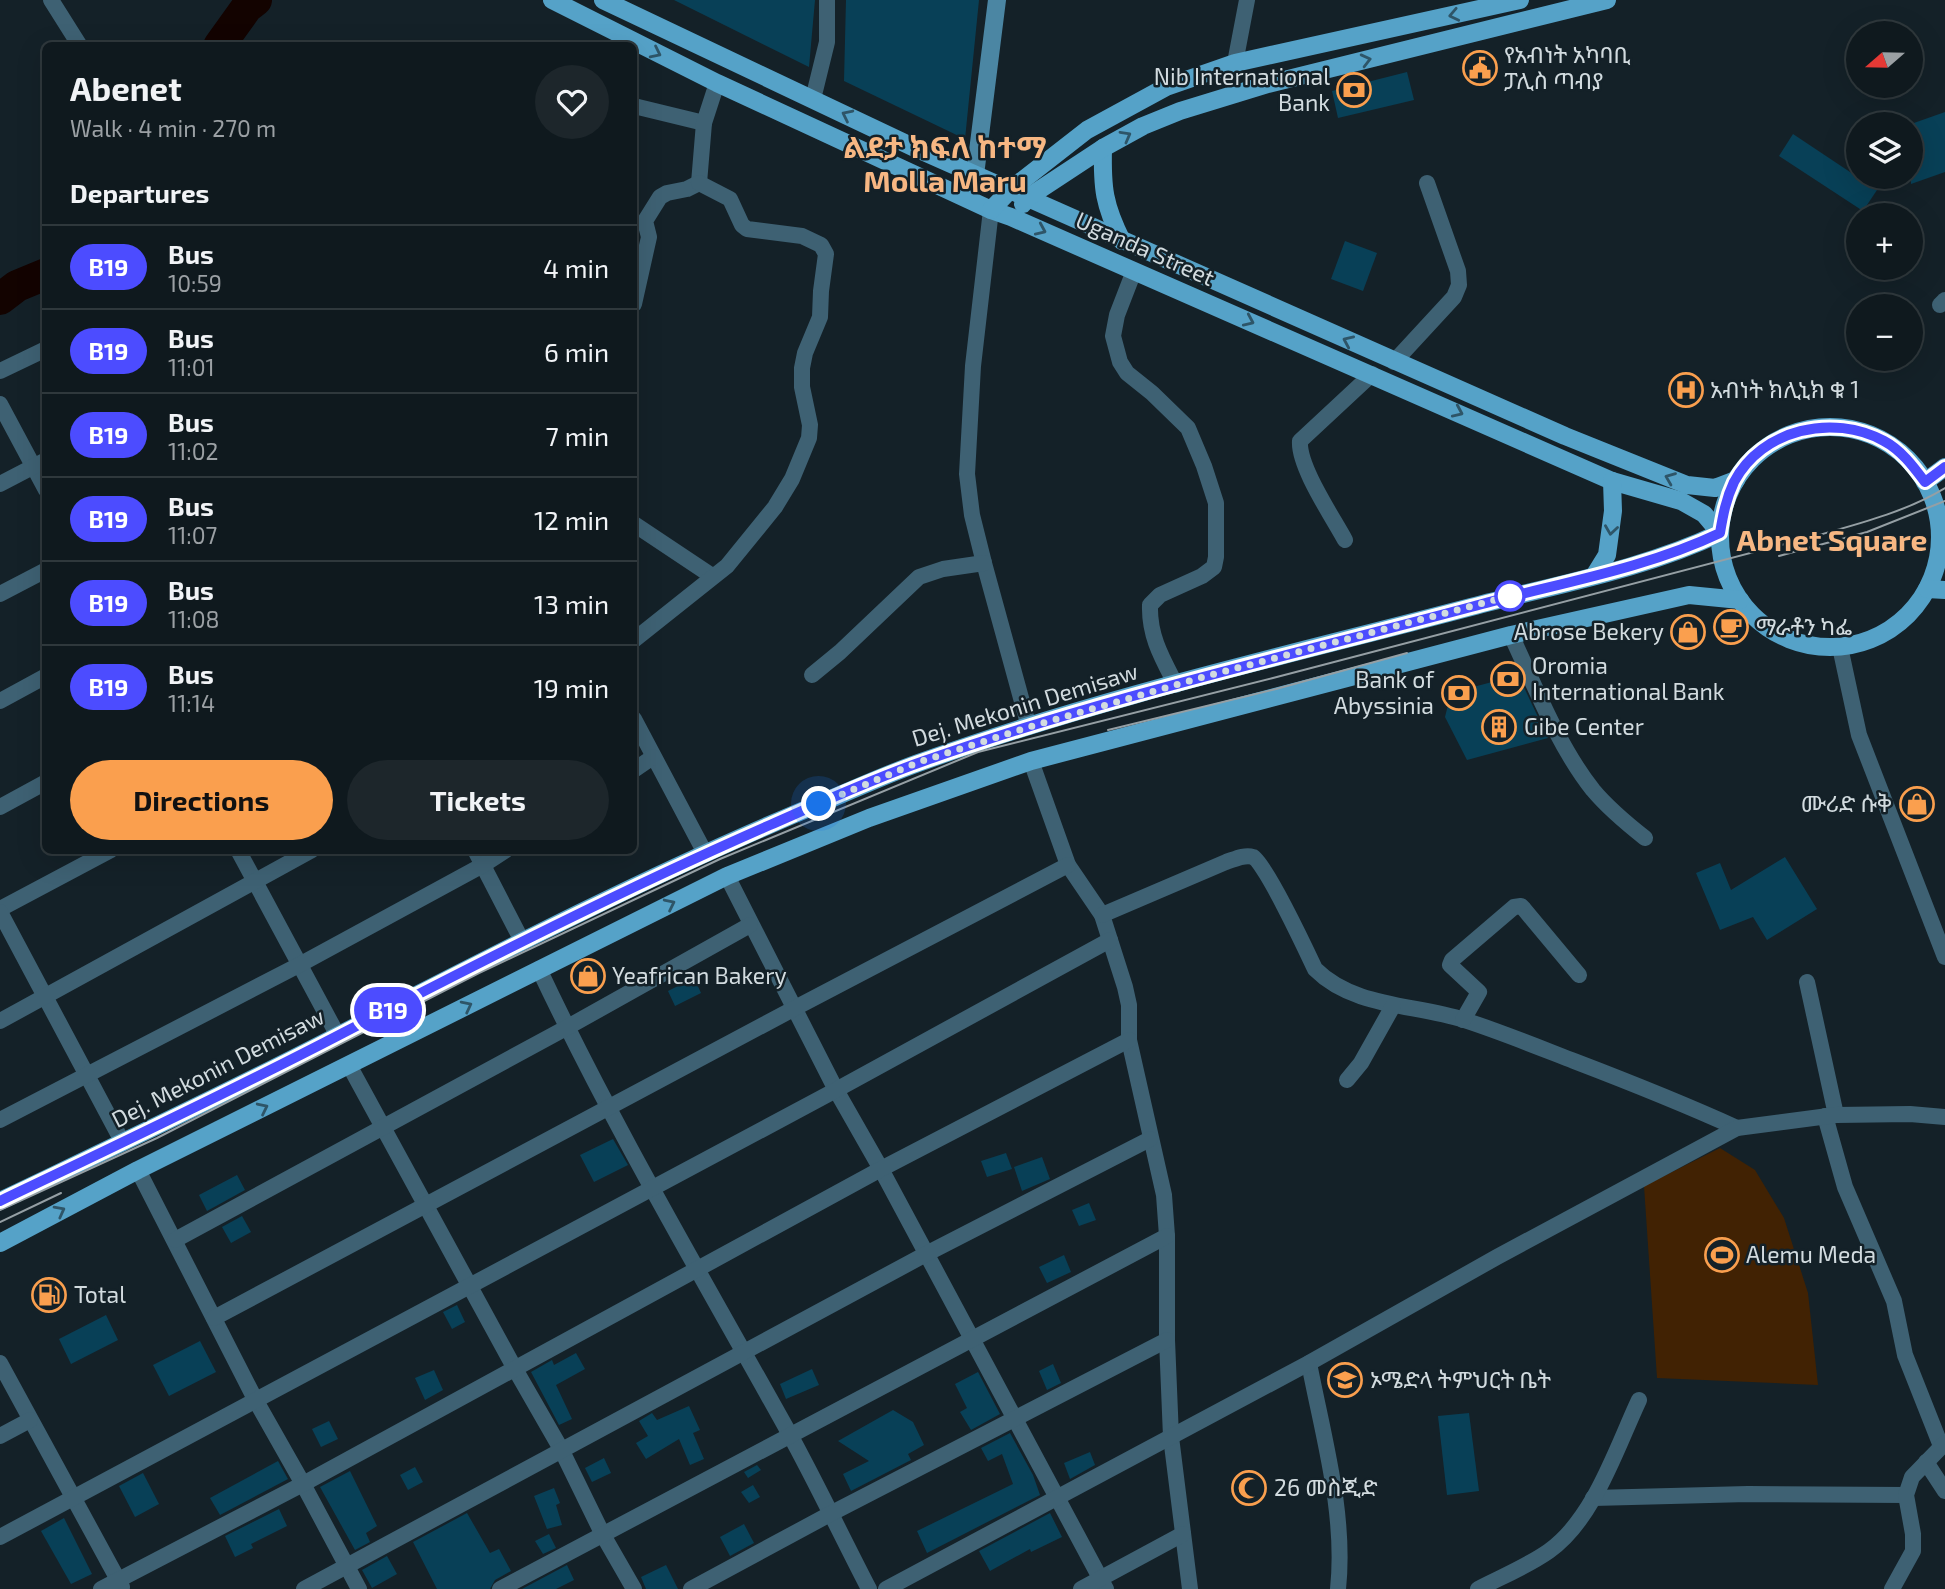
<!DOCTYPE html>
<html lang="en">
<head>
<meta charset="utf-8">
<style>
  body { margin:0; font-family:"Exo 2","Noto Sans Ethiopic",sans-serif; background:#1d262b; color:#f1f3f6; height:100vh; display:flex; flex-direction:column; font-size:26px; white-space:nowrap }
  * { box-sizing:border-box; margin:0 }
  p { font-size:23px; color:#9ba0a4 }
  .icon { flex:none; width:38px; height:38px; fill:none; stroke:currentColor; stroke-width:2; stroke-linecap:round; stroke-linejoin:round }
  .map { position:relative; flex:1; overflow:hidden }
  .panel { position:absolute; left:42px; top:42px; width:595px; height:812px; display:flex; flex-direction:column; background:#0f191e; border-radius:10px; box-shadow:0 7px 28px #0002,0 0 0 2px #2f383c }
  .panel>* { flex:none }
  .badge { padding:0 14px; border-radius:23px; font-size:24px; line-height:46px }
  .needle { width:46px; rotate:250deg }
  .tools { position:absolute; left:1846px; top:21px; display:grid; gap:14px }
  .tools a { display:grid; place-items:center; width:77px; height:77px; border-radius:50%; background:#0f191e; box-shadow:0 7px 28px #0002,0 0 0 2px #2f383c; font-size:35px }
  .you { position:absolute; width:35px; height:35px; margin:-18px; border:5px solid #fff; border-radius:50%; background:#1a73e8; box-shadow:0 0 0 10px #1a73e833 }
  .map>.badge { position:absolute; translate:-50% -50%; box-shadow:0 0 0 4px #fff }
  h2 { padding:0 28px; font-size:26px; line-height:63px }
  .round { display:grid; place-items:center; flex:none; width:74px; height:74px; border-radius:37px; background:#1d262b }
  .headline { display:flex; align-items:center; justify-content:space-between; height:119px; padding:0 28px }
  h1 { font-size:33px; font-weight:700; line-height:52px }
  .action { display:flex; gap:14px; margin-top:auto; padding:14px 28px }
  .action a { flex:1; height:80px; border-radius:42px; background:#fa9f4e; color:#111; font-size:28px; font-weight:700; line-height:80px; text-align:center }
  .action a+a { background:#1d262b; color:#f1f3f6 }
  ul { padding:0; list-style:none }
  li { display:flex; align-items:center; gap:21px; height:84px; padding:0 28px; border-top:2px solid #2f383c }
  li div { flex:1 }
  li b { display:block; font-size:26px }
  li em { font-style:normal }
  li .badge { min-width:77px; font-weight:700; text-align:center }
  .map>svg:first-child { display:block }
</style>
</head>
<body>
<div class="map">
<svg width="1945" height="1589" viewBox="0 0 1945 1589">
  <rect width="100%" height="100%" fill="#142128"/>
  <!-- green -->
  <path fill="#412203" d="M1720,1148L1755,1170L1784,1218L1808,1293L1818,1385L1657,1378L1644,1186Z"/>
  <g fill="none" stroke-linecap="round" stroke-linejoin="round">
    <!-- river -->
    <g stroke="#130300" stroke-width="32">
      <path d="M219,46L247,7L256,0"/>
      <path d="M0,299L17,286L46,274"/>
    </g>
  </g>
  <!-- building -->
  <g fill="#084057">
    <path d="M674,0H815L809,67Z"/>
    <path d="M846,0H979L965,139L844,81Z"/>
    <path d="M1407,72L1414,100L1338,118L1332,91Z"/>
    <path d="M1945,112V172L1911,184V124Z"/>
    <path d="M1793,134L1877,190L1863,211L1779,156Z"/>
    <path d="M1345,241L1377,253L1363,291L1331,279Z"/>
    <path d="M1518,675L1548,738L1467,760L1445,717L1451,693Z"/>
    <path d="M1785,857L1817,909L1767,940L1753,917L1720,930L1696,873L1720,863L1731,890Z"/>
    <path d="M694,978L701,993L675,1006L668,991Z"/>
    <path d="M613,1139L628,1165L594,1182L580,1155Z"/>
    <path d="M1006,1153L1012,1169L987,1177L981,1161Z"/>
    <path d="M1042,1157L1050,1179L1022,1191L1014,1167Z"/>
    <path d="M237,1175L245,1190L207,1211L199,1195Z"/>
    <path d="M1089,1203L1096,1220L1079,1226L1072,1210Z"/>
    <path d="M242,1216L251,1232L231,1243L222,1227Z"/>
    <path d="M1064,1255L1071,1272L1047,1283L1039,1267Z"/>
    <path d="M457,1305L465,1322L452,1329L443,1312Z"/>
    <path d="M106,1315L118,1340L71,1364L59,1339Z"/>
    <path d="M200,1341L216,1372L169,1396L153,1365Z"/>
    <path d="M576,1353L585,1369L556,1385L572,1419L559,1425L531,1372L552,1360L554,1365Z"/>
    <path d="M1053,1364L1061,1383L1047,1390L1039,1371Z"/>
    <path d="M812,1369L819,1385L786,1399L780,1384Z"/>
    <path d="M434,1370L443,1390L425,1400L415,1378Z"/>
    <path d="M978,1372L1000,1414L971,1430L960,1412L967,1408L955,1384Z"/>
    <path d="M689,1406L700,1430L693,1433L704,1459L690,1465L679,1439L646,1459L636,1443L648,1436L639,1421L652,1413L657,1420Z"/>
    <path d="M893,1410L913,1422L924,1445L908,1454L911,1460L851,1491L843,1474L869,1461L838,1441Z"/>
    <path d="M1469,1413L1479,1491L1447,1495L1438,1416Z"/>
    <path d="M329,1421L338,1439L321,1447L312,1429Z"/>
    <path d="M1010,1433L1033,1475L1040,1495L927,1553L917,1531L1013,1484L1002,1454L988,1461L981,1448Z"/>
    <path d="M1090,1452L1095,1465L1070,1479L1064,1463Z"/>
    <path d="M604,1458L611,1473L592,1482L585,1468Z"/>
    <path d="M278,1461L288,1479L220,1515L210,1498Z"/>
    <path d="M757,1465L761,1470L748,1478L744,1472Z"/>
    <path d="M415,1467L423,1482L408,1490L400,1475Z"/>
    <path d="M350,1471L377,1526L366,1533L370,1542L355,1550L320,1487Z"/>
    <path d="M143,1473L159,1504L135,1517L119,1486Z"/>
    <path d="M753,1485L760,1497L749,1503L741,1492Z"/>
    <path d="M554,1488L560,1503L556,1505L562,1525L547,1529L534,1496Z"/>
    <path d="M279,1509L287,1526L251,1544L253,1548L235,1557L225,1536Z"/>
    <path d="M467,1513L490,1553L499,1549L511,1571L495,1580L490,1589H437L413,1542Z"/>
    <path d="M1050,1513L1062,1537L1031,1552L1030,1549L990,1571L979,1551Z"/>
    <path d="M64,1518L92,1574L71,1584L41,1531Z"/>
    <path d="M744,1524L754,1543L730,1556L720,1537Z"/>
    <path d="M549,1534L556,1548L543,1554L535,1541Z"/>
    <path d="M387,1556L397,1574L372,1588L362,1570Z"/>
    <path d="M567,1565L574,1580L556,1589H522Z"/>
    <path d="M666,1565L678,1589H646L641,1577Z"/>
  </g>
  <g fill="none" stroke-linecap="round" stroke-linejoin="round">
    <!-- street -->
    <g stroke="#3e6173" stroke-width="16">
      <path d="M51,0L80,46"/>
      <path d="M1235,63L1247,0"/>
      <path d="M813,99L827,42V0"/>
      <path d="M634,106L704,123"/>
      <path d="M699,183L704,123L717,83"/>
      <path d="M991,210L973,366L967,474L972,515L984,563L1029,727"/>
      <path d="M1134,271L1117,315L1113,336L1120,362L1127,373L1152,393L1188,428L1204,466L1216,503V557L1214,567L1202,576L1160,595L1150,605C1149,636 1162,658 1176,685"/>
      <path d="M634,304L649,237L645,221L660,197L667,193L687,189L699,183"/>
      <path d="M1940,305L1945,300"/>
      <path d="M1394,362L1454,297L1459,285L1458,271L1427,183"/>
      <path d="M0,371L46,349"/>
      <path d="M0,404L46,490"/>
      <path d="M0,484L46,460"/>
      <path d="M634,524L712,576"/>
      <path d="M1345,540C1332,516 1298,466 1300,441L1372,374"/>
      <path d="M0,594L46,570"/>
      <path d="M1511,635C1535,686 1558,746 1593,790C1608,808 1626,823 1645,838"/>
      <path d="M634,640L727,566L775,507L792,479L809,438L810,425L802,387V368L805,353L820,317L821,291L826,254L821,245L802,236L747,229L742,225L730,199L699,183"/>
      <path d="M1840,647L1859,735L1945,957"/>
      <path d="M812,675L840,652L919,577L943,569L984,563"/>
      <path d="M0,701L46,676"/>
      <path d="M634,719L705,853"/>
      <path d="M1031,761L1068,865L1102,915L1125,987L1129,1005V1040L1164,1195L1167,1236V1340L1171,1437L1190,1589"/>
      <path d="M634,770L653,757"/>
      <path d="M0,807L46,782"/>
      <path d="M238,850L338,1036"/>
      <path d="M475,850L522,941"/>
      <path d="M727,876L836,1090L881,1169L1106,1589"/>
      <path d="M0,909L111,850"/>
      <path d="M0,912L123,1143"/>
      <path d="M1102,915L1226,862C1233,860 1244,854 1253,857C1265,862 1307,952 1315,969C1354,1008 1415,1004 1464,1020C1501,1032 1538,1047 1574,1061C1629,1082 1684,1104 1737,1128"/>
      <path d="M539,969C614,1128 704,1280 789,1433C817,1484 842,1537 869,1589"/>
      <path d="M1807,982L1836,1115"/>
      <path d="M1463,1020L1479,992L1450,965L1452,960L1514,907L1521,906L1524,909L1579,975"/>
      <path d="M0,1021L312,850"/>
      <path d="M349,1065L515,1369L561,1449L603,1535L634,1589"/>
      <path d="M1347,1080L1361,1063L1393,1006"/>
      <path d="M1825,1116L1845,1187L1894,1301L1905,1355L1941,1446"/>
      <path d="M0,1120L299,965L483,865L506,850"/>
      <path d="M138,1170L256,1401L303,1484L359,1589"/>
      <path d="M175,1240L566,1028L750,925"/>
      <path d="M214,1318L795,1008L1068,865"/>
      <path d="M0,1363L122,1587"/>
      <path d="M1309,1363C1323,1436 1346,1514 1338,1589"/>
      <path d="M0,1436L30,1420"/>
      <path d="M1926,1462L1945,1491"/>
      <path d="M1593,1498L1748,1494L1906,1495"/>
      <path d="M0,1537L836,1090L1110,940"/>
      <path d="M101,1589L303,1484L881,1169L1129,1040"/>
      <path d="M304,1589L926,1254L1150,1139"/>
      <path d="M500,1589L1167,1236"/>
      <path d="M691,1589L830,1514L1167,1340"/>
      <path d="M886,1589L1309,1363L1497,1257L1737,1128L1836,1115L1910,1114L1945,1117"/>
      <path d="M1081,1589L1183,1534"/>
      <path d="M1478,1589C1501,1577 1528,1566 1549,1551C1594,1519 1616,1449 1639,1400"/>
      <path d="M1892,1589L1913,1551V1534L1906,1495L1912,1477L1945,1443"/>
    </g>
    <!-- secondary -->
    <path stroke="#4b86a3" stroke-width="18" d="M975,175L997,0"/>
    <!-- primary -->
    <g stroke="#55a2c8" stroke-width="18">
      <path d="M552,0L717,83L991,210L1011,217L1612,481L1681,501L1704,514L1720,533"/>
      <path d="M603,0L915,148L1565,436L1687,485L1715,488L1736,480"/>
      <path d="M1103,148C1102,188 1104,205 1122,241"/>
      <path d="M1023,204L1027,198L1103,148L1143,126L1180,111L1268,84L1607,0"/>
      <path d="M991,210L1010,190L1087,130L1166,87L1235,63L1520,0"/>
      <circle cx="1830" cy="537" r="110"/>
      <path d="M1925,482L1945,467"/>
      <path d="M1594,576L1607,555L1613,511L1612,481"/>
      <path d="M1927,589L1945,590"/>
      <path d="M0,1201C115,1146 230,1092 343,1033C500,952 657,871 821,803C855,789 889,773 924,761C1102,697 1288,655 1471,607C1554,585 1642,570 1720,533"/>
      <path d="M0,1243L138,1170L727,876L869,818L1031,761L1511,635L1689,595L1740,600"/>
    </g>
    <!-- tram -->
    <g stroke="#959fa4" stroke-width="2">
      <path d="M1779,556L1867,532L1945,501"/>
      <path d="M1108,730L1276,689L1407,653"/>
      <path d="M0,1210L157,1138L479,973L720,859L978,752L1273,678L1808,538C1854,525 1904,513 1945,488"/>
      <path d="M0,1222L61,1193"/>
    </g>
  </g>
  <!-- one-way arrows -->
  <defs><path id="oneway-chevron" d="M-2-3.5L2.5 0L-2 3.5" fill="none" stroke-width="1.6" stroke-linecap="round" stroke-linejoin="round" transform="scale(1.75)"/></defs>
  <g stroke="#2e5568">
    <use href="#oneway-chevron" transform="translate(1454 15) rotate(168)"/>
    <use href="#oneway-chevron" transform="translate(656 53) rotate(26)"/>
    <use href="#oneway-chevron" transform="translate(1366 60) rotate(-14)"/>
    <use href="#oneway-chevron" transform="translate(847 115) rotate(-154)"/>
    <use href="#oneway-chevron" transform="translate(1126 136) rotate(-29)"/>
    <use href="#oneway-chevron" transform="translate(1041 230) rotate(24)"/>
    <use href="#oneway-chevron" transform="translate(1249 321) rotate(24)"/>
    <use href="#oneway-chevron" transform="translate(1348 341) rotate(-156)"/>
    <use href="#oneway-chevron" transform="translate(1458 412) rotate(24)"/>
    <use href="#oneway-chevron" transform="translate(1670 478) rotate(-158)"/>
    <use href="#oneway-chevron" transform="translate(1611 530) rotate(98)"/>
    <use href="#oneway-chevron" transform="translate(670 904) rotate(-26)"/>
    <use href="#oneway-chevron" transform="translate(467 1006) rotate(-27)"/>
    <use href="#oneway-chevron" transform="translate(263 1108) rotate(-26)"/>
    <use href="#oneway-chevron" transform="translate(60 1211) rotate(-28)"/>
  </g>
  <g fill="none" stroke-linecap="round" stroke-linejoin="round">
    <!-- line casing -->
    <g stroke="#fff" stroke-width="16">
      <path id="line" d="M0,1201C115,1146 230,1092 343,1033C484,960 624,889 770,825C820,803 872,779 924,761C1103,698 1288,656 1471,607C1554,584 1642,570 1720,533C1723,515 1726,499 1734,482C1762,429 1833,413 1884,441C1901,450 1913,466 1925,482L1945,467"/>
    </g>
    <!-- line -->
    <use href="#line" stroke="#4c4cff" stroke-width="10"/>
    <!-- walk -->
    <path stroke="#d2dbdf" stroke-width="7" stroke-dasharray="0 12.6" d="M819,804L919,762L1029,727L1207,676L1510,596"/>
  </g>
  <!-- icons -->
  <defs>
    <g id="civic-ring" transform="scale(1.75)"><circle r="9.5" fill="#142128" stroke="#fa9f4e" stroke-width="1.5"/><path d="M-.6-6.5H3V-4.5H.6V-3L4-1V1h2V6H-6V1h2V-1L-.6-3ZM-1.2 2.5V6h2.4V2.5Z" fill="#fa9f4e"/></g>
    <g id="bank-ring" transform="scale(1.75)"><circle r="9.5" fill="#142128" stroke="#fa9f4e" stroke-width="1.5"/><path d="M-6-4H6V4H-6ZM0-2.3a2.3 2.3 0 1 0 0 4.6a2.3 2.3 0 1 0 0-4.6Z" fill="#fa9f4e"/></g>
    <g id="hospital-ring" transform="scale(1.75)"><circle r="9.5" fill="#142128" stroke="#fa9f4e" stroke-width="1.5"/><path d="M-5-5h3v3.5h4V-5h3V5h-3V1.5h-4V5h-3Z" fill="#fa9f4e"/></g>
    <g id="cafe-ring" transform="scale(1.75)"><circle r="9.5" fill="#142128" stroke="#fa9f4e" stroke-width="1.5"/><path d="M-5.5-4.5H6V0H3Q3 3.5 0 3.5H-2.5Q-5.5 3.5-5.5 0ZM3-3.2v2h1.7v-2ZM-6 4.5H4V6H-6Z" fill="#fa9f4e"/></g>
    <g id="shop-ring" transform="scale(1.75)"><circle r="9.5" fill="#142128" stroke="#fa9f4e" stroke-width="1.5"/><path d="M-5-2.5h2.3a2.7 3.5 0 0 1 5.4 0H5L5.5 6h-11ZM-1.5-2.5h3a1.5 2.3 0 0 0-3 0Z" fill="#fa9f4e"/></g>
    <g id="building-ring" transform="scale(1.75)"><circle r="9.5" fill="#142128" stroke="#fa9f4e" stroke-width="1.5"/><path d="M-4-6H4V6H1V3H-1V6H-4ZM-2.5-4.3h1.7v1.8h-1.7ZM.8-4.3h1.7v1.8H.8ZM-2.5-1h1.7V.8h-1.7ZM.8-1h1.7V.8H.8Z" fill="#fa9f4e"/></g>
    <g id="stadium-ring" transform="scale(1.75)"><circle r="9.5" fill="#142128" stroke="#fa9f4e" stroke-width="1.5"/><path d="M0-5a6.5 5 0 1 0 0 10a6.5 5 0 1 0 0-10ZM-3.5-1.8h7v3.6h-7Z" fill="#fa9f4e"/></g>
    <g id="fuel-ring" transform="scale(1.75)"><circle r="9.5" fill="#142128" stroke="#fa9f4e" stroke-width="1.5"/><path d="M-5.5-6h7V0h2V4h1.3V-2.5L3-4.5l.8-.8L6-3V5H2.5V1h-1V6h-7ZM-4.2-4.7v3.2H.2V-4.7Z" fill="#fa9f4e"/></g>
    <g id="school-ring" transform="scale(1.75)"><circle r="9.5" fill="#142128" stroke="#fa9f4e" stroke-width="1.5"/><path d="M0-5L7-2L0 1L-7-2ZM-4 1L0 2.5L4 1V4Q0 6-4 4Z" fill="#fa9f4e"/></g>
    <g id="mosque-ring" transform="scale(1.75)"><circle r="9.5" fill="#142128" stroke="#fa9f4e" stroke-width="1.5"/><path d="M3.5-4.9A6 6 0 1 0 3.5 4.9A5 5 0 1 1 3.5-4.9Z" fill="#fa9f4e"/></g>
  </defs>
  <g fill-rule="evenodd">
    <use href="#civic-ring" x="1480" y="68"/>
    <use href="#bank-ring" x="1354" y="90"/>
    <use href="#hospital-ring" x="1686" y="390"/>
    <use href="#cafe-ring" x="1731" y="627"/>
    <use href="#shop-ring" x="1688" y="632"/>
    <use href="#bank-ring" x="1508" y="679"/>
    <use href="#bank-ring" x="1459" y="693"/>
    <use href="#building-ring" x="1499" y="727"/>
    <use href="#shop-ring" x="1917" y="804"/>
    <use href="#shop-ring" x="588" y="976"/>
    <use href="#stadium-ring" x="1722" y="1255"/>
    <use href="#fuel-ring" x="49" y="1295"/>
    <use href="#school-ring" x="1345" y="1380"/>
    <use href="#mosque-ring" x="1249" y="1488"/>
  </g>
  <!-- markers -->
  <circle fill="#fff" stroke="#4c4cff" stroke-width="3.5" cx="1510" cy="596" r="14"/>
  <g text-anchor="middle" stroke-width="5" stroke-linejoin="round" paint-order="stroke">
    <!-- poi labels -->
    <g font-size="23" fill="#d2dbdf" stroke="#142128" text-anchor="start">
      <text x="1504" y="63">የአብነት አካባቢ<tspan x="1504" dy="26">ፓሊስ ጣብያ</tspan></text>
      <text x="1330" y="85" text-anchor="end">Nib International<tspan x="1330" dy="26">Bank</tspan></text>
      <text x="1710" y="398">አብነት ክሊኒክ ቁ 1</text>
      <text x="1756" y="635">ማራቶን ካፌ</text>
      <text x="1664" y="640" text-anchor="end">Abrose Bekery</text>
      <text x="1532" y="674">Oromia<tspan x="1532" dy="26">International Bank</tspan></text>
      <text x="1434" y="688" text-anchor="end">Bank of<tspan x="1434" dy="26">Abyssinia</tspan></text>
      <text x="1524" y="735">Gibe Center</text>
      <text x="1892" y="812" text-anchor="end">ሙሪድ ሱቅ</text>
      <text x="612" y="984">Yeafrican Bakery</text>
      <text x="1746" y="1263">Alemu Meda</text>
      <text x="74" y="1303">Total</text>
      <text x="1370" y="1388">ኦሜድላ ትምህርት ቤት</text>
      <text x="1274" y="1496">26 መስጂድ</text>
    </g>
    <!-- street labels -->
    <g font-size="23" fill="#d2dbdf" stroke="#142128">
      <text transform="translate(1145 249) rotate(24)" y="8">Uganda Street</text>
      <text transform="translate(1025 705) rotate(-17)" y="8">Dej. Mekonin Demisaw</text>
      <text transform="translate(218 1068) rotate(-27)" y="8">Dej. Mekonin Demisaw</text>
    </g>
    <!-- district labels -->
    <g font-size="30" font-weight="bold" fill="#f7b783" stroke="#142128">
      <text x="945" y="158">ልደታ ክፍለ ከተማ<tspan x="945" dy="34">Molla Maru</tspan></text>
      <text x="1832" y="551">Abnet Square</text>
    </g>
  </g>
</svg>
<div class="tools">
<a><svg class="needle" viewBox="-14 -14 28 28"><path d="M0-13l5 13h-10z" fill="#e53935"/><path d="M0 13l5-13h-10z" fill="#9ba0a4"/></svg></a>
<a><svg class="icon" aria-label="layers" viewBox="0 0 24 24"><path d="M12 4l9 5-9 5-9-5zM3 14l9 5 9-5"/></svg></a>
<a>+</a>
<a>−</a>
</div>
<div class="you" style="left:819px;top:804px"></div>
<b class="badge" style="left:388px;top:1010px;background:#4c4cff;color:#fff">B19</b>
<section class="panel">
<div class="headline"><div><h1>Abenet</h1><p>Walk · 4 min · 270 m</p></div><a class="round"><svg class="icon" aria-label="heart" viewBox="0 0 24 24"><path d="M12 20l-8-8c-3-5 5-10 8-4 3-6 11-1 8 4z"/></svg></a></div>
<h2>Departures</h2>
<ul>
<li><span class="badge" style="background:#4c4cff;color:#fff">B19</span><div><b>Bus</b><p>10:59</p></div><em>4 min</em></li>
<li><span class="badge" style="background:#4c4cff;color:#fff">B19</span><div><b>Bus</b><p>11:01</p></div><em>6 min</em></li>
<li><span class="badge" style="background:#4c4cff;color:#fff">B19</span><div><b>Bus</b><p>11:02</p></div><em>7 min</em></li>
<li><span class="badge" style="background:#4c4cff;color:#fff">B19</span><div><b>Bus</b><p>11:07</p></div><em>12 min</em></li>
<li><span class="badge" style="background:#4c4cff;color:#fff">B19</span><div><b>Bus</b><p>11:08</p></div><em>13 min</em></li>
<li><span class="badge" style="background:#4c4cff;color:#fff">B19</span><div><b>Bus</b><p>11:14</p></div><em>19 min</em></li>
</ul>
<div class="action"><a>Directions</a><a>Tickets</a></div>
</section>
</div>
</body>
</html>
